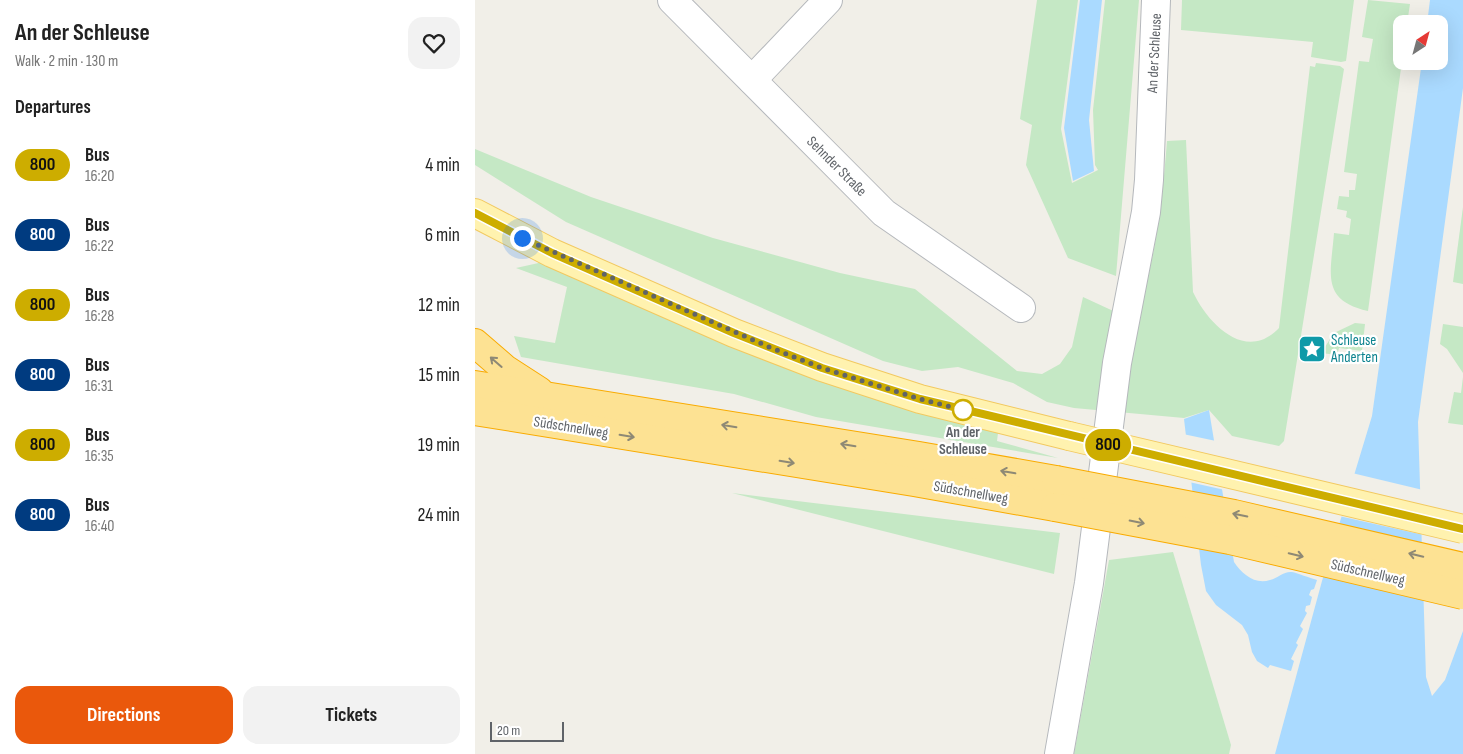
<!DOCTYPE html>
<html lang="en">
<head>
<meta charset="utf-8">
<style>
  body { margin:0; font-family:"Sofia Sans Condensed",sans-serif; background:#f2f2f2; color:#222; height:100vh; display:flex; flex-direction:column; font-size:19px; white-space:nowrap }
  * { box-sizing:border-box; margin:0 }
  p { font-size:16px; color:#767676 }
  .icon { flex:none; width:28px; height:28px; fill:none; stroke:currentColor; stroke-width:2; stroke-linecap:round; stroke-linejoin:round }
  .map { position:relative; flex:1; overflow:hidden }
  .sheet { display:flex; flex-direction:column; background:#fff; width:475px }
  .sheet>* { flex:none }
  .badge { padding:0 10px; border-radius:16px; font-size:18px; line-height:32px }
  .needle { width:32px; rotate:36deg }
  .fabs { position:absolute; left:918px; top:15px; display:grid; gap:10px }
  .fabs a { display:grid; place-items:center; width:55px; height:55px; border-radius:10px; background:#fff; box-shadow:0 5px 20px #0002; font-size:25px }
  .scale { position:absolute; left:15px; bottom:12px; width:74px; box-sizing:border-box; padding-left:5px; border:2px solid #5f6368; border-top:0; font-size:14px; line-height:18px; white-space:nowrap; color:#5f6368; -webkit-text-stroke:4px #fff; paint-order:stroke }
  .you { position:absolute; width:25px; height:25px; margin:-12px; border:4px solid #fff; border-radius:50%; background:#1a73e8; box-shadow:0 0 0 8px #1a73e833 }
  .map>.badge { position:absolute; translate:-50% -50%; box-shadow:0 0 0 2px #fff }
  h2 { padding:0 15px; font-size:19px; line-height:45px }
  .round { display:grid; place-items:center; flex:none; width:52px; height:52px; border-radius:15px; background:#f2f2f2 }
  .overview { display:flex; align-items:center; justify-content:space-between; height:85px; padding:0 15px }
  h1 { font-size:24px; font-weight:700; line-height:38px }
  .action { display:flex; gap:10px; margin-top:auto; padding:10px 15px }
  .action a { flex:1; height:58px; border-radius:15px; background:#ea580c; color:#fff; font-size:20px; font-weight:700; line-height:58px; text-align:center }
  .action a+a { background:#f2f2f2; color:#222 }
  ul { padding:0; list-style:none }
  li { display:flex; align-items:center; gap:15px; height:70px; padding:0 15px }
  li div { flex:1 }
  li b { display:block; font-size:19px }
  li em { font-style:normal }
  li .badge { min-width:55px; font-weight:700; text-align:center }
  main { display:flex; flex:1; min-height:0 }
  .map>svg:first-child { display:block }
</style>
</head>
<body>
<main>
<section class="sheet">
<div class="overview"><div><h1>An der Schleuse</h1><p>Walk · 2 min · 130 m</p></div><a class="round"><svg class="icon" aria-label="heart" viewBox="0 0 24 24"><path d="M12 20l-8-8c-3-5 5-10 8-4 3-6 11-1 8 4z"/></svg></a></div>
<h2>Departures</h2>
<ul>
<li><span class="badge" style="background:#cdad00;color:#111">800</span><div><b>Bus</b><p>16:20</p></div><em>4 min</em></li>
<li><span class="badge" style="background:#003b80;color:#fff">800</span><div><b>Bus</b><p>16:22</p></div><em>6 min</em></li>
<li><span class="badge" style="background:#cdad00;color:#111">800</span><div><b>Bus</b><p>16:28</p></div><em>12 min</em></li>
<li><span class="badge" style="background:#003b80;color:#fff">800</span><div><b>Bus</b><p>16:31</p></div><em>15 min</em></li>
<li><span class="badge" style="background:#cdad00;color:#111">800</span><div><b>Bus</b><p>16:35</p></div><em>19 min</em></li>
<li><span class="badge" style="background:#003b80;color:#fff">800</span><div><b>Bus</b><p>16:40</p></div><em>24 min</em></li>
</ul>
<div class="action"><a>Directions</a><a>Tickets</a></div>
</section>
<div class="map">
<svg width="988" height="754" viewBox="0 0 988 754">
  <rect width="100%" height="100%" fill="#f1efe8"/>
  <!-- green -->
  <g fill="#c5e8c5">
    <path d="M562,0H603L586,129L597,183L623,170L620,165L618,110L630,0H664L641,276L593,258L551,165L557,125L545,119Z"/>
    <path d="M707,0H879L871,61L866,62L836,57L838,42L706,30Z"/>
    <path d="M893,0L935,4L932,24H926L927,61L893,311C845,300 856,273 859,233L874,235L876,219L871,217L872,211L862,209L864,196L874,197V190H880L882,174L869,172L884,61L894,62L898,39L887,37Z"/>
    <path d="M841,63L865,66L869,69L809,441L804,446L757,436L734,410L709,418L599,408L572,402L538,383L483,367L447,371L408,361L91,222L0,165V149L116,197L238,238L365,273L440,289L542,371L567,374L585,364L597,347L608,297L660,321C681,260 687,204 692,141L711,140L718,292C733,324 771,363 804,328L835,66L840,67Z"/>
    <path d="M988,207V284L978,282Z"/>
    <path d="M68,262L145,298L241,338L473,419L523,433L522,441L583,458L341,417L259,394L46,357L39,336L80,343L92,287L41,268Z"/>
    <path d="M880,323L890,324L887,351L864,348L862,355L846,353L859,333Z"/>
    <path d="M968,324L988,327V373L972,349L965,344Z"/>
    <path d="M988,377V425L973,423L979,392L986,393Z"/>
    <path d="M257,493L585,533L579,574Z"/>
    <path d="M698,552L756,745L754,754H599L634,560Z"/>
  </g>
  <!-- water -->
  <g fill="#aadaff">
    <path d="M605,0H627L614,120L619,171L598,181L589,128Z"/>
    <path d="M955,0H988V88L943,422L951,677L957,696L970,680L988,631V754H800L847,581L897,416L947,61H964V24H952Z"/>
    <path d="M734,410L759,562C767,574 780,585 795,580C803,578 809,571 817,572C823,573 834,578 842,580L839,589L836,590L834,595L837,597L835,605L831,606L830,611L832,613L825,626L828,629L821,643L823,645L816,659L819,661L816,671L795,665L793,668L782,661L777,652L773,635L767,625L741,605L731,591L726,565L709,419Z"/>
  </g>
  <!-- pier -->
  <g fill="#f1efe8">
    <path d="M708,434L741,441L750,490L714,482Z"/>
    <path d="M877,473L948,490L949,535L864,516Z"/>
  </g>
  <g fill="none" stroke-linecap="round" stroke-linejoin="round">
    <!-- minor casing -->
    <g stroke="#b5b8bc" stroke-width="30">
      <g id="minor">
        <path d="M197,0L409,213L546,308"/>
        <path d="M277,80L353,0"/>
        <path d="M584,754L614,583L642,363L671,212L674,180L681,0"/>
      </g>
    </g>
    <!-- major casing -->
    <g stroke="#f2c960" stroke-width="30">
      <path id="major" d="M0,213L77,253L259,333L347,367L445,399L594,436"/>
    </g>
    <!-- highway casing -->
    <g stroke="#f9ab00" stroke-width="30">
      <g id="highway">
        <path d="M0,343L30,369L64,391"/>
        <path d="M0,385L444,456L581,480"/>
        <path d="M0,411L439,482L580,507"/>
      </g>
    </g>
    <!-- minor -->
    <use href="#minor" stroke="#fff" stroke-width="28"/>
    <!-- major -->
    <use href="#major" stroke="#fff2af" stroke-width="28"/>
    <!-- highway -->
    <use href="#highway" stroke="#fde293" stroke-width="28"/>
    <!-- major-bridge casing -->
    <g stroke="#f2c960" stroke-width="30" stroke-linecap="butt">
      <path id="major-bridge" d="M594,436L988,529"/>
    </g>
    <!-- highway-bridge casing -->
    <g stroke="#f9ab00" stroke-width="30" stroke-linecap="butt">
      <g id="highway-bridge">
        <path d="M581,480L759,514L988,567"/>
        <path d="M580,507L755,540L988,595"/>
      </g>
    </g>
    <!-- major-bridge -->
    <use href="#major-bridge" stroke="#fff2af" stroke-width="28"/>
    <!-- highway-bridge -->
    <use href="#highway-bridge" stroke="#fde293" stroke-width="28"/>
  </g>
  <!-- one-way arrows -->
  <defs><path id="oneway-shaft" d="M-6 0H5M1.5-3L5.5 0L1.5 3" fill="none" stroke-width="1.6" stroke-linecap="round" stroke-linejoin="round" transform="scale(1.25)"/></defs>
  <g stroke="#8e8975">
    <use href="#oneway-shaft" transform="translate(21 362) rotate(-139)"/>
    <use href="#oneway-shaft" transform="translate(254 426) rotate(-171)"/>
    <use href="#oneway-shaft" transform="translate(152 436) rotate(9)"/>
    <use href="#oneway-shaft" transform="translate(373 445) rotate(-171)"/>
    <use href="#oneway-shaft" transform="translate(312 462) rotate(9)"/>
    <use href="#oneway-shaft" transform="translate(533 472) rotate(-170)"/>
    <use href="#oneway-shaft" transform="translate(765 515) rotate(-168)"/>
    <use href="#oneway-shaft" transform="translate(662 522) rotate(11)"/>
    <use href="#oneway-shaft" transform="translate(821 555) rotate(13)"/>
    <use href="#oneway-shaft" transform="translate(941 555) rotate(-166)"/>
  </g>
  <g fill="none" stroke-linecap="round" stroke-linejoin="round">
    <!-- line casing -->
    <g stroke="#fff" stroke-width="11">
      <path id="line" d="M0,213L77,253L259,333L347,368L445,399L988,529"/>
    </g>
    <!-- line -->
    <use href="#line" stroke="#cdad00" stroke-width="8"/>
    <!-- walk -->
    <path stroke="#5f6368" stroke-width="5" stroke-dasharray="0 9" d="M47,238L294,347L347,368L445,399L488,410"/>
  </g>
  <!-- icons -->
  <defs>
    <g id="sight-square" transform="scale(1.4375)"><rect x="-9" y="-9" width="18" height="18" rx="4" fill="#0f9aa8" stroke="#fff"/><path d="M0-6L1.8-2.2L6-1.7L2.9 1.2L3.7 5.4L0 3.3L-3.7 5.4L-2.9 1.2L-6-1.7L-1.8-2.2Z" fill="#fff"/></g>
  </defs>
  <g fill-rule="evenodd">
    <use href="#sight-square" x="837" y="349"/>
  </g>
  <!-- markers -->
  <circle fill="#fff" stroke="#cdad00" stroke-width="2.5" cx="488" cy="410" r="10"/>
  <g text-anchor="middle" stroke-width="4.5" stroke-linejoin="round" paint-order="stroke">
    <!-- street labels -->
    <g font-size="15" fill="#5f6368" stroke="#fff">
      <text transform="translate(679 53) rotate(-87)" y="5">An der Schleuse</text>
      <text transform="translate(362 166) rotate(45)" y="5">Sehnder Straße</text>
      <text transform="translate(96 427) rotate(9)" y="5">Südschnellweg</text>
      <text transform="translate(496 492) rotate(10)" y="5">Südschnellweg</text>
      <text transform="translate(893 572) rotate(13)" y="5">Südschnellweg</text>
    </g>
    <!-- culture labels -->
    <g font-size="15" fill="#0d838f" stroke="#fff" text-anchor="start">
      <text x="856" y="345">Schleuse<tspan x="856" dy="17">Anderten</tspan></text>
    </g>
    <!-- stop labels -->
    <g font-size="15" font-weight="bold" fill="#5f6368" stroke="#fff">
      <text x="488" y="437">An der<tspan x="488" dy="17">Schleuse</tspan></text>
    </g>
  </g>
</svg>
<div class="fabs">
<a><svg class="needle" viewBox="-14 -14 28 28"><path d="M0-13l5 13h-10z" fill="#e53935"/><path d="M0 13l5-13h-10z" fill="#767676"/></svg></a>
</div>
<div class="scale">20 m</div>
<div class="you" style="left:47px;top:238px"></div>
<b class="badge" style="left:633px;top:445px;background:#cdad00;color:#111">800</b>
</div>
</main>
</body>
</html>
